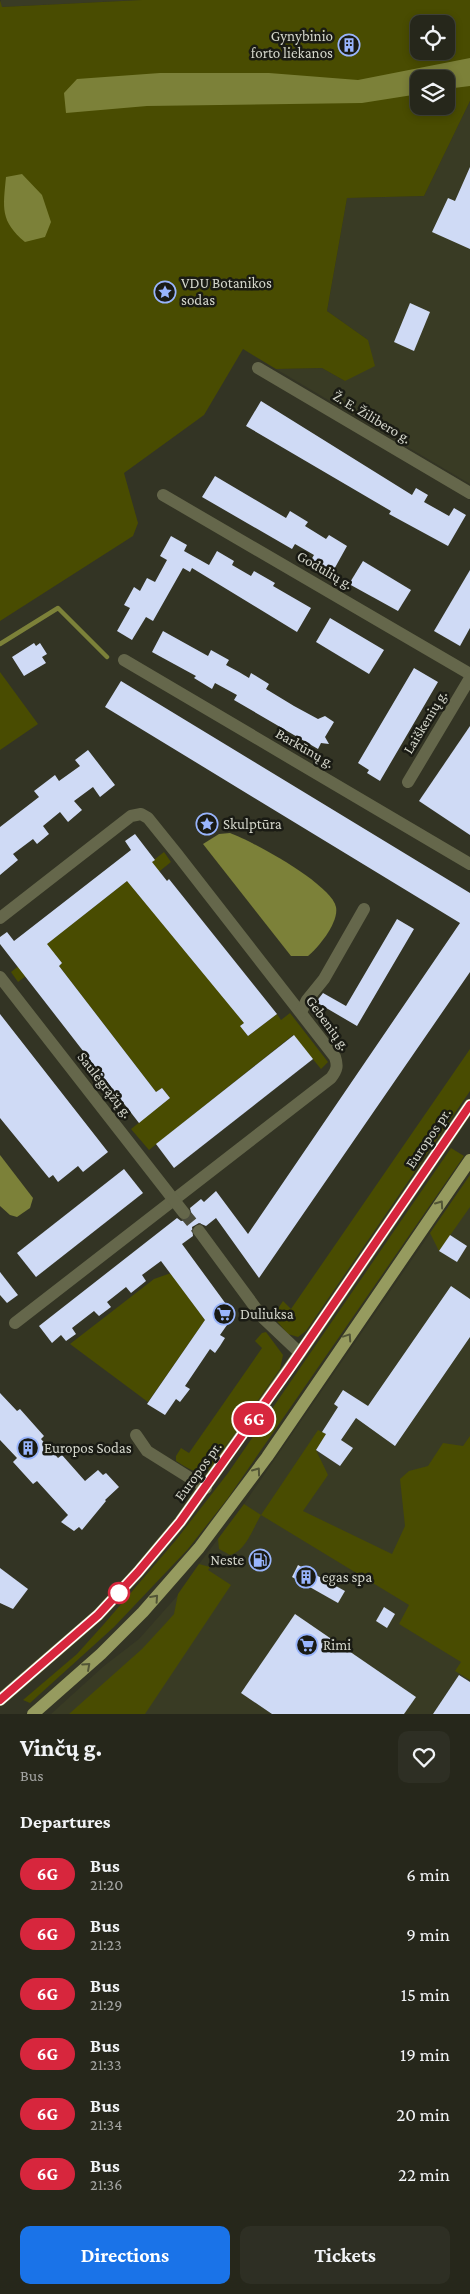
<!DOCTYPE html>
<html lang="en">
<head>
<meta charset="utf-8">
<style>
  body { margin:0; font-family:"Crimson Pro",serif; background:#2e2f24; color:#f1f3f6; height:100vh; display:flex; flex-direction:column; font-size:19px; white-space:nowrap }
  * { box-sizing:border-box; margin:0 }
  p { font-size:16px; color:#a4a5a3 }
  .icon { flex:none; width:28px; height:28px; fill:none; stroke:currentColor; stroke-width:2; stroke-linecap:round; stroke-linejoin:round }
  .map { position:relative; height:1714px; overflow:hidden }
  .side { display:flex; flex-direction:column; background:#26271b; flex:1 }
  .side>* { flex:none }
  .badge { padding:0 10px; border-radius:16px; font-size:18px; line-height:32px }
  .controls { position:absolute; left:410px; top:15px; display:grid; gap:10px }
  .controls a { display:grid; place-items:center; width:45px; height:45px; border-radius:10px; background:#26271b; box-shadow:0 2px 8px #0003,0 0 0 1px #42443a; font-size:25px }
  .map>.badge { position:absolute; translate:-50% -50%; box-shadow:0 0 0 2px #fff }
  h2 { padding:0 20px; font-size:19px; line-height:45px }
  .round { display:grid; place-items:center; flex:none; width:52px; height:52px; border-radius:10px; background:#2e2f24 }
  .overview { display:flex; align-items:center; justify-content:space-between; height:85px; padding:0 20px }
  h1 { font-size:24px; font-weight:700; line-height:38px }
  .cta { display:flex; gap:10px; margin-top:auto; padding:10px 20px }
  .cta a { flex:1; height:58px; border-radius:10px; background:#1a73e8; color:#fff; font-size:20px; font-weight:700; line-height:58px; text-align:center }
  .cta a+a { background:#2e2f24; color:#f1f3f6 }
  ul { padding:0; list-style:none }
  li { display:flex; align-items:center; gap:15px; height:60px; padding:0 20px }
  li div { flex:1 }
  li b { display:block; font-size:19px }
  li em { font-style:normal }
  li .badge { min-width:55px; font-weight:700; text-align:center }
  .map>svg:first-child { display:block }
</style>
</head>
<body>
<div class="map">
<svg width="470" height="1714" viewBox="0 0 470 1714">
  <rect width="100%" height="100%" fill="#333424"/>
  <!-- built -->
  <g fill="#393b24">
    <path d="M1,0H142L1,7Z"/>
    <path d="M470,101V484L276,369L322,368L345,381L368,340L327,311L347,198L424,196Z"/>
    <path d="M470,1175V1714H51L104,1666L139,1639L178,1595L196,1568L244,1504Z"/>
  </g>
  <!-- green -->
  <g fill="#494c01" fill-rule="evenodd">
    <path d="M0,0L2,7L142,0H470V101L424,196L347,198L327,311L368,340L375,366L345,381L322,368L276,369L243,349L204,415L124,473L138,523L133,536L0,621ZM419,24H446V51H419ZM419,79H446V106H419Z"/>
    <path d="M0,672L38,724L0,750Z"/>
    <path d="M164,852L171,862L135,891L143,900L150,895L244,1023L240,1026L248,1036L277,1014L281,1020L290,1013L328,1062L321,1069L293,1035L149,1150L131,1129L170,1098L162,1088L156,1092L59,966L62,963L55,954L18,982L11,972Z"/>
    <path d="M470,1049V1091L306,1331L298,1337L288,1334L274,1318L275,1313L283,1301L291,1309Z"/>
    <path d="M451,1148L464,1156L228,1498L188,1549L114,1627L30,1703L23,1700L77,1654L104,1624L176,1540L228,1473Z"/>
    <path d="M470,1175V1207L439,1251L430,1233Z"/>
    <path d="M171,1273L205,1320L148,1402L70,1344L154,1279Z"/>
    <path d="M266,1332L283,1355L280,1369L209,1470C195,1475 188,1468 176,1461V1456L181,1448L189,1453L262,1348L255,1341L262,1333Z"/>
    <path d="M318,1430L326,1434L316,1450L328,1475L303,1511L392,1554L405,1526L400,1479L409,1471L428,1466L443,1443L463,1446L470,1436V1680L455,1671L461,1662L399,1624L409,1605L261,1515C253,1528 246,1551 230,1555L219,1549L218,1539L244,1504L261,1515Z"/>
    <path d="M199,1564L210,1567L208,1570L231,1585L145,1714H69L142,1649L166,1623L174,1614L178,1594Z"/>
  </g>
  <!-- water -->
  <g fill="#7c8139">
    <path d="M470,58V86L446,89V79H419V94L362,103L147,106L66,113L64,93L77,79L160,73H269L358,80Z"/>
    <path d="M22,174L42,195L51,222L45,237L25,242C0,221 3,208 6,177Z"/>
    <path d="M230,833C252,841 331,884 336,907C339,922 319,947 308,956H291L203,844L219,834Z"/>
    <path d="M0,1155L33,1198L30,1208L17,1217L10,1215L0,1206Z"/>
  </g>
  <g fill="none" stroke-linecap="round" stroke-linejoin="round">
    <!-- stream -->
    <path stroke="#7c8139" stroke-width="4.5" d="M0,644L58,608L107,657"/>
  </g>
  <!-- building -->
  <g fill="#cfdaf5">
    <path d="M470,167V249L432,232L448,198L455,201Z"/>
    <path d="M410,303L430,312L414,351L394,342Z"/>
    <path d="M261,401L412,495L416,488L428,495L424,502L449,516L454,508L466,515L448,546L389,514L391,511L246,426Z"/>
    <path d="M215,476L286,518L290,511L308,522L305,526L326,539L329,535L347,546L332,573L311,560L314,555L295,544L292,549L202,497Z"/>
    <path d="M171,536L187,545L184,551L209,565L217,551L234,561L232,565L251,576L254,571L275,583L273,586L311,608L297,632L192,568L190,572L183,568L153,621L146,617L132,640L117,631L130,608L124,605L134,587L140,591L147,578L155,582L167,560L160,556Z"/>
    <path d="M363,561L411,590L398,611L349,584Z"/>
    <path d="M470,570V628L460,646L434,631Z"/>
    <path d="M330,618L384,650L369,674L316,642Z"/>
    <path d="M163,631L208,656L211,650L229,660L226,665L239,672L249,678L251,673L269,684L266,689L294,706L318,719L325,716L334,722L325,737L329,744L321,743L318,749L234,700L237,695L215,683L212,689L194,678L196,676L152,652Z"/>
    <path d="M34,643L36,646L40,643L47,654L42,657L46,663L24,676L12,657Z"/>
    <path d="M414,668L438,682L380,781L367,773L369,770L358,763Z"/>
    <path d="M121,681L470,893V972L259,1278L216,1218L206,1226L199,1223L192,1227L193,1236L182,1244L234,1315L220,1335L225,1338L220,1346L215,1353L210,1349L185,1386L190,1389L180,1402L176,1399L165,1415L147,1404L205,1320L161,1261L142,1275L146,1281L131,1293L126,1287L107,1302L111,1307L99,1316L94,1311L72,1328L76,1334L66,1341L61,1335L52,1343L39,1326L177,1218L181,1221L189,1220L192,1216L190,1208L201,1199L204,1202L216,1191L248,1234L460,923L105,707Z"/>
    <path d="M470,726V835L419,801Z"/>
    <path d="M88,750L115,785L100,797L93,787L74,801L82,810L68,822L60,812L43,826L49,834L37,844L33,839L13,854L18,860L0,875V827L39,797L34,791L55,775L59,781L80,766L75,760Z"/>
    <path d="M135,834L155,860L152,862L167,881L169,879L277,1014L248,1036L240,1026L244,1023L127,881L47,944L62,963L59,966L156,1092L162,1088L170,1098L139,1123L0,944V937L7,932L14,941L131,850L125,841Z"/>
    <path d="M397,919L414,929L357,1026L316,1002L323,993L346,1006Z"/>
    <path d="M0,1014L108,1152L83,1172L78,1166L58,1182L53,1175L49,1178L0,1118Z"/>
    <path d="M294,1035L313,1059L174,1168L156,1144Z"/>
    <path d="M124,1169L143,1193L36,1277L17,1253Z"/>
    <path d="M450,1235L467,1246L457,1262L439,1251Z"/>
    <path d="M0,1272L18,1295L7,1303L0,1295Z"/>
    <path d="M451,1286L470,1299V1337L395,1446L356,1418L341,1440L353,1448L340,1466L316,1450L326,1434L322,1432L338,1407L334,1404L343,1390L368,1406Z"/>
    <path d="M0,1393L17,1411L20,1409L44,1436L41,1439L58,1458L62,1455L85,1481L98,1470L103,1475L106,1473L119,1487L105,1500L106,1501L82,1530L79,1527L74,1531L61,1522L68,1515L37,1481L33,1484L13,1462L17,1458L0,1440Z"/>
    <path d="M298,1565L345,1591L338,1603L292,1577Z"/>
    <path d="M0,1568L28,1589L13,1609L0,1603Z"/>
    <path d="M384,1607L395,1614L387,1628L376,1621Z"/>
    <path d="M295,1614L416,1697L404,1714H272L241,1693Z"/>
    <path d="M459,1675L470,1682V1714H433Z"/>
  </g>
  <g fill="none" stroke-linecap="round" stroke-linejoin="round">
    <!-- minor-tunnel -->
    <path stroke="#4b4c3d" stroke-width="12" stroke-dasharray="12 6" stroke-linecap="butt" d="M184,1213L199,1231"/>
    <!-- minor -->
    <g stroke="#65674b" stroke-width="12">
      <path d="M258,368L470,493"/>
      <path d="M163,495L470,674"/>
      <path d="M124,660L470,864"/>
      <path d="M408,782L470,678"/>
      <path d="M0,918L131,816L141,814L148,818L177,854L335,1057C338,1066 337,1070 331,1078L15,1323"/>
      <path d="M0,977L184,1213"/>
      <path d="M301,1012L307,1000L324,979L364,909"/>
      <path d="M199,1231L263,1318L300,1353"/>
      <path d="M136,1435L147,1451L206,1488"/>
    </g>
    <!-- major -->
    <g stroke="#969b5f" stroke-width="12">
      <path d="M0,1700L98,1615L138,1572L180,1522L300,1353L470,1105"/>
      <path d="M33,1714L101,1654L143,1612L199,1548L267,1457L470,1160"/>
    </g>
  </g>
  <!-- one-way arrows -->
  <defs><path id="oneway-chevron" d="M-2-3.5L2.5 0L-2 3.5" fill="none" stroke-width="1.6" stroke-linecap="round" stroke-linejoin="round" transform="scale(1.25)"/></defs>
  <g stroke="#525536">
    <use href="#oneway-chevron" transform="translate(440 1204) rotate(-55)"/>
    <use href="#oneway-chevron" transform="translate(348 1337) rotate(-56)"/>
    <use href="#oneway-chevron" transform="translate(257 1471) rotate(-54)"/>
    <use href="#oneway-chevron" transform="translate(155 1598) rotate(-48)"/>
    <use href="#oneway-chevron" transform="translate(87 1666) rotate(-42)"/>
  </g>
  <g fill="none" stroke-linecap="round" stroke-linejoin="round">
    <!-- line casing -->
    <g stroke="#fff" stroke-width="11">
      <path id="line" d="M0,1700L98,1615L138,1572L180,1522L289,1369L470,1105"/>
    </g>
    <!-- line -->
    <use href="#line" stroke="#d7263d" stroke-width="8"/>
  </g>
  <!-- icons -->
  <defs>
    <g id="building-ring" transform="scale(1.125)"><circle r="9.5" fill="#1a1b14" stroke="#99b5fd" stroke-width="1.5"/><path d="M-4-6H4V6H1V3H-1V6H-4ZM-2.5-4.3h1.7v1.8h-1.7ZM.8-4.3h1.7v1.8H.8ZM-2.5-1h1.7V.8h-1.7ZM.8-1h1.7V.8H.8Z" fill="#99b5fd"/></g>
    <g id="sight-ring" transform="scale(1.125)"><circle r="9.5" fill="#1a1b14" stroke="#99b5fd" stroke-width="1.5"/><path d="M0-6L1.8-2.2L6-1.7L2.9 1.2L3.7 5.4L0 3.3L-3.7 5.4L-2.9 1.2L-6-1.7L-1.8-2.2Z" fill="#99b5fd"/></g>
    <g id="supermarket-ring" transform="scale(1.125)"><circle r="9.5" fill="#1a1b14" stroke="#99b5fd" stroke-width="1.5"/><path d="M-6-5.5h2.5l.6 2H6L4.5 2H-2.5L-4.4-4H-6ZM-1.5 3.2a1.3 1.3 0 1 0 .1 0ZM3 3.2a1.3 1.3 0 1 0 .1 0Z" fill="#99b5fd"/></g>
    <g id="fuel-ring" transform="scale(1.125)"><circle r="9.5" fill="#1a1b14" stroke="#99b5fd" stroke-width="1.5"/><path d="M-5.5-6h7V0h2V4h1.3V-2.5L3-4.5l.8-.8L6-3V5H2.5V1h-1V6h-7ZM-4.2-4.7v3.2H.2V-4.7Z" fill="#99b5fd"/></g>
  </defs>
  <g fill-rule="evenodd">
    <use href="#building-ring" x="349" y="45"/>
    <use href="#sight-ring" x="165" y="292"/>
    <use href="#sight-ring" x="207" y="824"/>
    <use href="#supermarket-ring" x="224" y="1314"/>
    <use href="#building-ring" x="28" y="1448"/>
    <use href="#fuel-ring" x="260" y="1560"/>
    <use href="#building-ring" x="306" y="1577"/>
    <use href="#supermarket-ring" x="307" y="1645"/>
  </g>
  <!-- markers -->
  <circle fill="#fff" stroke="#d7263d" stroke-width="2.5" cx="119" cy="1593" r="10"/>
  <g text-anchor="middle" stroke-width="5" stroke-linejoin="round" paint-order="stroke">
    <!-- poi labels -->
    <g font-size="15" fill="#d3d5ca" stroke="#1a1b14" text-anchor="start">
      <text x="333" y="41" text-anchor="end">Gynybinio<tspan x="333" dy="17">forto liekanos</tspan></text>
      <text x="181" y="288">VDU Botanikos<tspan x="181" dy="17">sodas</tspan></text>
      <text x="223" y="829">Skulptūra</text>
      <text x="240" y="1319">Duliuksa</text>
      <text x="44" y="1453">Europos Sodas</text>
      <text x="244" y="1565" text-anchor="end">Neste</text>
      <text x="322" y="1582">egas spa</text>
      <text x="323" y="1650">Rimi</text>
    </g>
    <!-- street labels -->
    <g font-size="15" fill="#d3d5ca" stroke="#1a1b14">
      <text transform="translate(372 417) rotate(31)" y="5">Ž. E. Žilibero g.</text>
      <text transform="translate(325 570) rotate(30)" y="5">Godulių g.</text>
      <text transform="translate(425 722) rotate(-59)" y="5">Laiškenių g.</text>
      <text transform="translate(305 748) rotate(30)" y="5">Barkūnų g.</text>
      <text transform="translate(328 1023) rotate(54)" y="5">Gebenių g.</text>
      <text transform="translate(105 1085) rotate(52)" y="5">Saulėgrąžų g.</text>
      <text transform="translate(428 1138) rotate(-56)" y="5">Europos pr.</text>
      <text transform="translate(198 1471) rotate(-54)" y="5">Europos pr.</text>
    </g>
  </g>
</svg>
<div class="controls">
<a><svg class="icon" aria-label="locate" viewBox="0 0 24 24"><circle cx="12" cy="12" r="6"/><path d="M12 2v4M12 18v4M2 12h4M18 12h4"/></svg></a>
<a><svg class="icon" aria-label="layers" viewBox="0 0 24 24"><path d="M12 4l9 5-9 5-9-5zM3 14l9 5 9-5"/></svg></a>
</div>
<b class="badge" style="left:254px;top:1419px;background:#d7263d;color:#fff">6G</b>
</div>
<section class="side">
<div class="overview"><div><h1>Vinčų g.</h1><p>Bus</p></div><a class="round"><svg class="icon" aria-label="heart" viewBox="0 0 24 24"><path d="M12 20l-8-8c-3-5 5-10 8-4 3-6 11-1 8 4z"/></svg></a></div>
<h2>Departures</h2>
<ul>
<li><span class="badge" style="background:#d7263d;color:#fff">6G</span><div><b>Bus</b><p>21:20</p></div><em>6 min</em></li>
<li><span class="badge" style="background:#d7263d;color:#fff">6G</span><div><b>Bus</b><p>21:23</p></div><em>9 min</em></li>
<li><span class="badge" style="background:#d7263d;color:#fff">6G</span><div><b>Bus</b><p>21:29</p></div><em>15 min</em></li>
<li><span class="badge" style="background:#d7263d;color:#fff">6G</span><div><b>Bus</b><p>21:33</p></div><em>19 min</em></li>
<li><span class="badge" style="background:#d7263d;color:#fff">6G</span><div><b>Bus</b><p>21:34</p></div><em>20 min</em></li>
<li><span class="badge" style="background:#d7263d;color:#fff">6G</span><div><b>Bus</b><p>21:36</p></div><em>22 min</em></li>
</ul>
<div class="cta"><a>Directions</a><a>Tickets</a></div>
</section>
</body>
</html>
